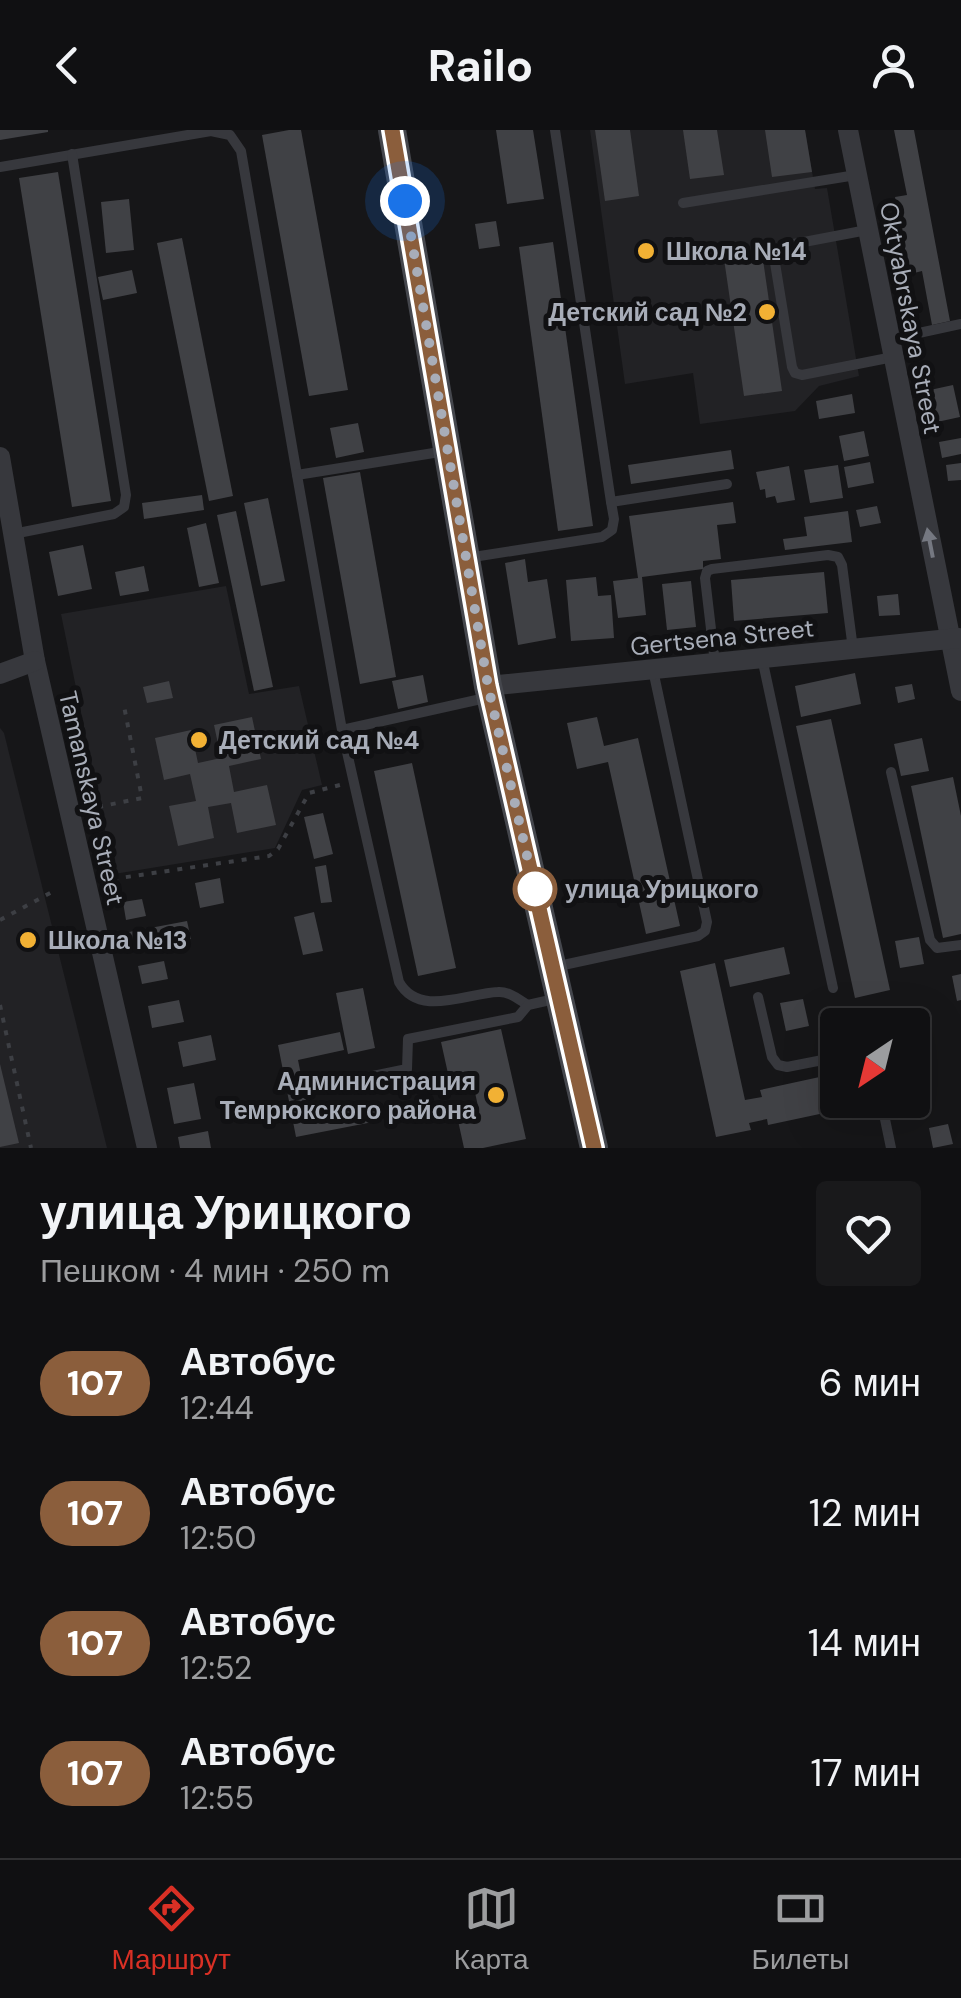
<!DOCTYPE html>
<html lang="ru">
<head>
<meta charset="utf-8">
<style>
  body { margin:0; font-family:"DM Sans",sans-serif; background:#19191b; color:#f1f3f6; height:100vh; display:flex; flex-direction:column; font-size:38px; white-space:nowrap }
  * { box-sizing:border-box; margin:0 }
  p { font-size:32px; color:#9c9d9f }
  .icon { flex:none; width:55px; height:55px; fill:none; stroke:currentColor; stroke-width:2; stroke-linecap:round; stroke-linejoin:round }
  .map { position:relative; height:1018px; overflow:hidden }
  .details { display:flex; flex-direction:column; background:#101012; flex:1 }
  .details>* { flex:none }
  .badge { padding:0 20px; border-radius:32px; font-size:35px; line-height:65px }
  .needle { width:65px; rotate:215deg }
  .controls { position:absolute; left:820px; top:878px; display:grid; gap:20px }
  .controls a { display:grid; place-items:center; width:110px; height:110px; border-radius:10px; background:#101012; box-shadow:0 10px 40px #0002,0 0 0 2px #303032; font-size:50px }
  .you { position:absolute; width:50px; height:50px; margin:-25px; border:8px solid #fff; border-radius:50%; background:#1a73e8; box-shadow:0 0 0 15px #1a73e833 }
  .map>.badge { position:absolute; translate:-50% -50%; box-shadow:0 0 0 5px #fff }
  .round { display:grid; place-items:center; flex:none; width:105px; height:105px; border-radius:10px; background:#19191b }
  .overview { display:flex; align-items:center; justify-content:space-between; height:170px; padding:0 40px }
  h1 { font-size:48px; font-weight:700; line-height:75px }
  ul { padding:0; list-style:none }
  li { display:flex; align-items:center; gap:30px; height:130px; padding:0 40px }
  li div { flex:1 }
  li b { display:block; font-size:38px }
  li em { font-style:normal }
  li .badge { min-width:110px; font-weight:700; text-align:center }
  header { display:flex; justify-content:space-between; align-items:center; height:130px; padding:0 40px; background:#101012; font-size:45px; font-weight:700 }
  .tabs { display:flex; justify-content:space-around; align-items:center; height:140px; border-top:2px solid #303032; background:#101012; font-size:28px; color:#9c9d9f }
  .tabs a { display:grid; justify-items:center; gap:5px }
  .tabs .active { color:#d93025 }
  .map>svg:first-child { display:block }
</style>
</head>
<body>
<header><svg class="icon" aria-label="back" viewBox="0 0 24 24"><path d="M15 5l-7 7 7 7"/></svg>Railo<svg class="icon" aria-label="person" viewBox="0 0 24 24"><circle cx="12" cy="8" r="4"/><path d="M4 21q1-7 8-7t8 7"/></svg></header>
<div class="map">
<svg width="961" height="1018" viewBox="0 0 961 1018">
  <rect width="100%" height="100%" fill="#161618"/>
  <!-- built -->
  <g fill="#222225">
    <path d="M590,0H805L815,59L827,58L859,246L819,256L795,281L700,294L693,243L625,254Z"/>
    <path d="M226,456L249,564L299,556L322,655L302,660L275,718L114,744L61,484Z"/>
    <path d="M0,598L4,603L107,1018H0Z"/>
  </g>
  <!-- building -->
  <g fill="#404145">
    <path d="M0,0H48V2L0,10Z"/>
    <path d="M289,0H301L348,260L309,266L262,5Z"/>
    <path d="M496,0H533L544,69L507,74Z"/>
    <path d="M595,0H630L639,66L605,71Z"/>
    <path d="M683,0H717L724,45L690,49Z"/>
    <path d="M765,0H805L812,42L772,47Z"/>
    <path d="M894,0H914L950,191L932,195L922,141L910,144L895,67L907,65Z"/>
    <path d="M58,42L111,371L72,377L19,48Z"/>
    <path d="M129,69L134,120L106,123L101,72Z"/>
    <path d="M496,91L500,116L479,119L475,94Z"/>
    <path d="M182,108L233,366L209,371L157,113Z"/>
    <path d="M553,112L593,396L558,401L519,117Z"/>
    <path d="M761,116L782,261L744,266L723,122Z"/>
    <path d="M132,140L137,163L103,170L98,147Z"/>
    <path d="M953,255L960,287L937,292L930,260Z"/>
    <path d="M852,264L855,283L819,289L816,271Z"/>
    <path d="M358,293L364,322L336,328L330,298Z"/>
    <path d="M864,301L869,326L844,331L839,306Z"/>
    <path d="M961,308V324L942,328L939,312Z"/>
    <path d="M731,320L734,339L631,354L628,335Z"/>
    <path d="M870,332L874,353L848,358L844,337Z"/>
    <path d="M961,333V350L948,351L946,335Z"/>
    <path d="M838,335L843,368L810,373L804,340Z"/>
    <path d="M789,336L795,370L777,373L775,366L766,368L765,359L760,360L756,342Z"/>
    <path d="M360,342L396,547L360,554L323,348Z"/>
    <path d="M202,365L204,380L144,389L142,373Z"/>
    <path d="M268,368L285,451L261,456L244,373Z"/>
    <path d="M733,372L736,393L717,395L721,429L703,431V439L642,447L646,485L618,488L613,451L638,448L629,386Z"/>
    <path d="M877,376L881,393L860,397L856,380Z"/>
    <path d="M236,381L273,557L254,561L217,385Z"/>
    <path d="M848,381L852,412L785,420L783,409L807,406L804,387Z"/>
    <path d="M206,393L219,453L199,457L187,398Z"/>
    <path d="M83,415L92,459L58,466L49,422Z"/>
    <path d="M525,429L528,452L547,449L556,508L518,515L505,433Z"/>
    <path d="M144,436L149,461L120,466L115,442Z"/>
    <path d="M824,442L828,483L734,491L731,450Z"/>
    <path d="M596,447L598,466L611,465L614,508L571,511L566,450Z"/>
    <path d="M691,451L696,497L667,500L662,454Z"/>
    <path d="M898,464L900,485L879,486L877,466Z"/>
    <path d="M855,543L861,574L801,587L795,556Z"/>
    <path d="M423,545L428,572L398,579L392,551Z"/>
    <path d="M169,551L173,568L147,573L143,557Z"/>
    <path d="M912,554L915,569L898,573L895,557Z"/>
    <path d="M252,587L261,629L229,636L234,662L267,655L276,695L237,703L231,673L208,677L214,708L178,716L169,676L196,671L190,644L164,650L155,608L191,600L198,633L221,628L214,595Z"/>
    <path d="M597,587L604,616L638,608L680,796L646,804L608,632L577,639L567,593Z"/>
    <path d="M831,589L890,860L855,868L796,596Z"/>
    <path d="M922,608L929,641L901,646L894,614Z"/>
    <path d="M412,633L456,838L418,846L374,641Z"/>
    <path d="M953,647L961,686V804L943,808L911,656Z"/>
    <path d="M323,683L333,724L314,729L304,687Z"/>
    <path d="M326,735L332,772L321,773L315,737Z"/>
    <path d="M220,748L224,773L200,778L195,753Z"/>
    <path d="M142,769L146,786L126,790L123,772Z"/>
    <path d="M314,782L323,821L303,825L294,787Z"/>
    <path d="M187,791L191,809L133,820L129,802Z"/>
    <path d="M919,807L924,834L900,838L895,811Z"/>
    <path d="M784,817L790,844L730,857L724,830Z"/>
    <path d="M164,831L168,849L142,854L138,836Z"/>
    <path d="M715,833L745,970L762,967L760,960L838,943V970L876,972L768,995L767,989L749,993L751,1000L716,1007L680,841Z"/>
    <path d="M961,844V870L957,871L952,846Z"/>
    <path d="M363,858L375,918L348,924L336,863Z"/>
    <path d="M803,869L809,896L786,901L780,873Z"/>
    <path d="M179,870L184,892L152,898L148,876Z"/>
    <path d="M501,899L526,1009L483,1018H464L457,986L479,981L471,944L449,948L441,912Z"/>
    <path d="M340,902L344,920L298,930L309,985L379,971L383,990L296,1007L278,915Z"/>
    <path d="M211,905L216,930L183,937L178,912Z"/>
    <path d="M0,934L19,1013L0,1017Z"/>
    <path d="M925,934L932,967L912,972V937Z"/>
    <path d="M194,953L201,989L174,994L167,958Z"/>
    <path d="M948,994L953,1014L933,1018L929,998Z"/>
    <path d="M208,1001L211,1018H180L178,1007Z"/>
  </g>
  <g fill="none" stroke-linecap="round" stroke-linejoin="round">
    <!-- path -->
    <g stroke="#3d3f44" stroke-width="4" stroke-dasharray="5 8" stroke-linecap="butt">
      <path d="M98,677L142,668L124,576"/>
      <path d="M113,749L269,726L278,719L309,663L340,655"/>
      <path d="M0,790L52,762"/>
      <path d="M0,875L31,1018"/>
    </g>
    <!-- lane -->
    <g stroke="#37383d" stroke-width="10">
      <path d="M0,37L211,1L230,5L241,21L297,345"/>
      <path d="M683,73L856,45"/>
      <path d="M867,100L783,116L777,120L774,127L792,237L795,243L802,245L893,227"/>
      <path d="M891,209L961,194"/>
      <path d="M611,372L727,354"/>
      <path d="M13,404L114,384L124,377L126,365L72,24"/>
      <path d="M467,428L602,407L612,400L614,389L611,372L555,0"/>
      <path d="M762,528L833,858"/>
      <path d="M715,533L705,448L707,441L712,439L828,425L838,427L842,435L853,519"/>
      <path d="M490,567L342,600L399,852C419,888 467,863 498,862C508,861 518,869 528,875"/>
      <path d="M342,600L297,345L446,321"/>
      <path d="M891,642L930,810L937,818L961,815"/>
      <path d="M554,837L698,806L705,801L707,792L653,540"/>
      <path d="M758,867L772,927L778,935L787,937L838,927"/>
      <path d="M315,958L407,939L408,909L518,887L528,875L559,868"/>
      <path d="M881,970L891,1018"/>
    </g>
    <!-- street -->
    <g stroke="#37383d" stroke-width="20">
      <path d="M848,0L961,561"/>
      <path d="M0,327L35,531L147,1018"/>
      <path d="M0,544L35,531"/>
      <path d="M488,556L959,508"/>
    </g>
    <!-- secondary -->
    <path stroke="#45474d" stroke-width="28" d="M392,0L488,556L594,1018"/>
  </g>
  <!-- one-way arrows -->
  <defs><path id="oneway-solid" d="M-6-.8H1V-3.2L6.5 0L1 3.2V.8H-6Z" transform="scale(2.5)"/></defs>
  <use fill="#757881" href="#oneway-solid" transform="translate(930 413) rotate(-101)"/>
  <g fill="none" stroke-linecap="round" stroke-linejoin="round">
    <!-- line casing -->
    <g stroke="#fff" stroke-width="22">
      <path id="line" d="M392,0L488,556L594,1018"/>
    </g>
    <!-- line -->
    <use href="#line" stroke="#8b5e3c" stroke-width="15"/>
    <!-- walk -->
    <path stroke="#a8adb8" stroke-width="10" stroke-dasharray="0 18" d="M405,71L488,556L536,765L535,759"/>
  </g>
  <!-- markers -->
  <g fill="#f2b134" stroke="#111113" stroke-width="4">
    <circle cx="646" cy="121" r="10"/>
    <circle cx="767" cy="182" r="10"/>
    <circle cx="199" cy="610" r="10"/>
    <circle cx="28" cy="810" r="10"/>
    <circle cx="496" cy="965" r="10"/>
  </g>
  <circle fill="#fff" stroke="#8b5e3c" stroke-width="5" cx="535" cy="759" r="20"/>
  <g text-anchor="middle" stroke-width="10" stroke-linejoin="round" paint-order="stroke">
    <!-- poi labels -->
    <g font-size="25" font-weight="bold" fill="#a8adb8" stroke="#111113" text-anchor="start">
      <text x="666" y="130">Школа №14</text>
      <text x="747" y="191" text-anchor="end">Детский сад №2</text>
      <text x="219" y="619">Детский сад №4</text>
      <text x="48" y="819">Школа №13</text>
      <text x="476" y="960" text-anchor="end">Администрация<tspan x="476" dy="29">Темрюкского района</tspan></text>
    </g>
    <!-- street labels -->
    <g font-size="25" fill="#a8adb8" stroke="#111113">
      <text transform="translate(911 188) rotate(79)" y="9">Oktyabrskaya Street</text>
      <text transform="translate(722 507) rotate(-6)" y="9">Gertsena Street</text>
      <text transform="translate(92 668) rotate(77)" y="9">Tamanskaya Street</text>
    </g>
    <!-- stop labels -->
    <g font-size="25" font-weight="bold" fill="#a8adb8" stroke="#111113" text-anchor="start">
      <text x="565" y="768">улица Урицкого</text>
    </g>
  </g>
</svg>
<div class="controls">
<a><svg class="needle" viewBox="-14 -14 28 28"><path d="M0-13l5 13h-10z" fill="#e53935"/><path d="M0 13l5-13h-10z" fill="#9c9d9f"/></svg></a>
</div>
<div class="you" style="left:405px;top:71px"></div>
</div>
<section class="details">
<div class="overview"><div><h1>улица Урицкого</h1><p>Пешком · 4 мин · 250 m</p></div><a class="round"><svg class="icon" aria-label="heart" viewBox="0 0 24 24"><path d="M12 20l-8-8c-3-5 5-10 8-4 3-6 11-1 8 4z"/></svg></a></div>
<ul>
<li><span class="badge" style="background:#8b5e3c;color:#fff">107</span><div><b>Автобус</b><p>12:44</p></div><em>6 мин</em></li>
<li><span class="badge" style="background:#8b5e3c;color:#fff">107</span><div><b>Автобус</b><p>12:50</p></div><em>12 мин</em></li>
<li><span class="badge" style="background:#8b5e3c;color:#fff">107</span><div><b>Автобус</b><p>12:52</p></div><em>14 мин</em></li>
<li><span class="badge" style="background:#8b5e3c;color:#fff">107</span><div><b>Автобус</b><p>12:55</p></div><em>17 мин</em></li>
</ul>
</section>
<nav class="tabs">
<a class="active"><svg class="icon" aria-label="directions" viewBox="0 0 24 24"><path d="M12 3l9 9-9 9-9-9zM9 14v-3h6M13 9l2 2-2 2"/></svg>Маршрут</a>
<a><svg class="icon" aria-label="map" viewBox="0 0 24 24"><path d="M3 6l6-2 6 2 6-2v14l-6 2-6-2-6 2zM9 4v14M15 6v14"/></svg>Карта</a>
<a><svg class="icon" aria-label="tickets" viewBox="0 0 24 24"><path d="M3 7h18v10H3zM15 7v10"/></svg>Билеты</a>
</nav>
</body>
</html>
